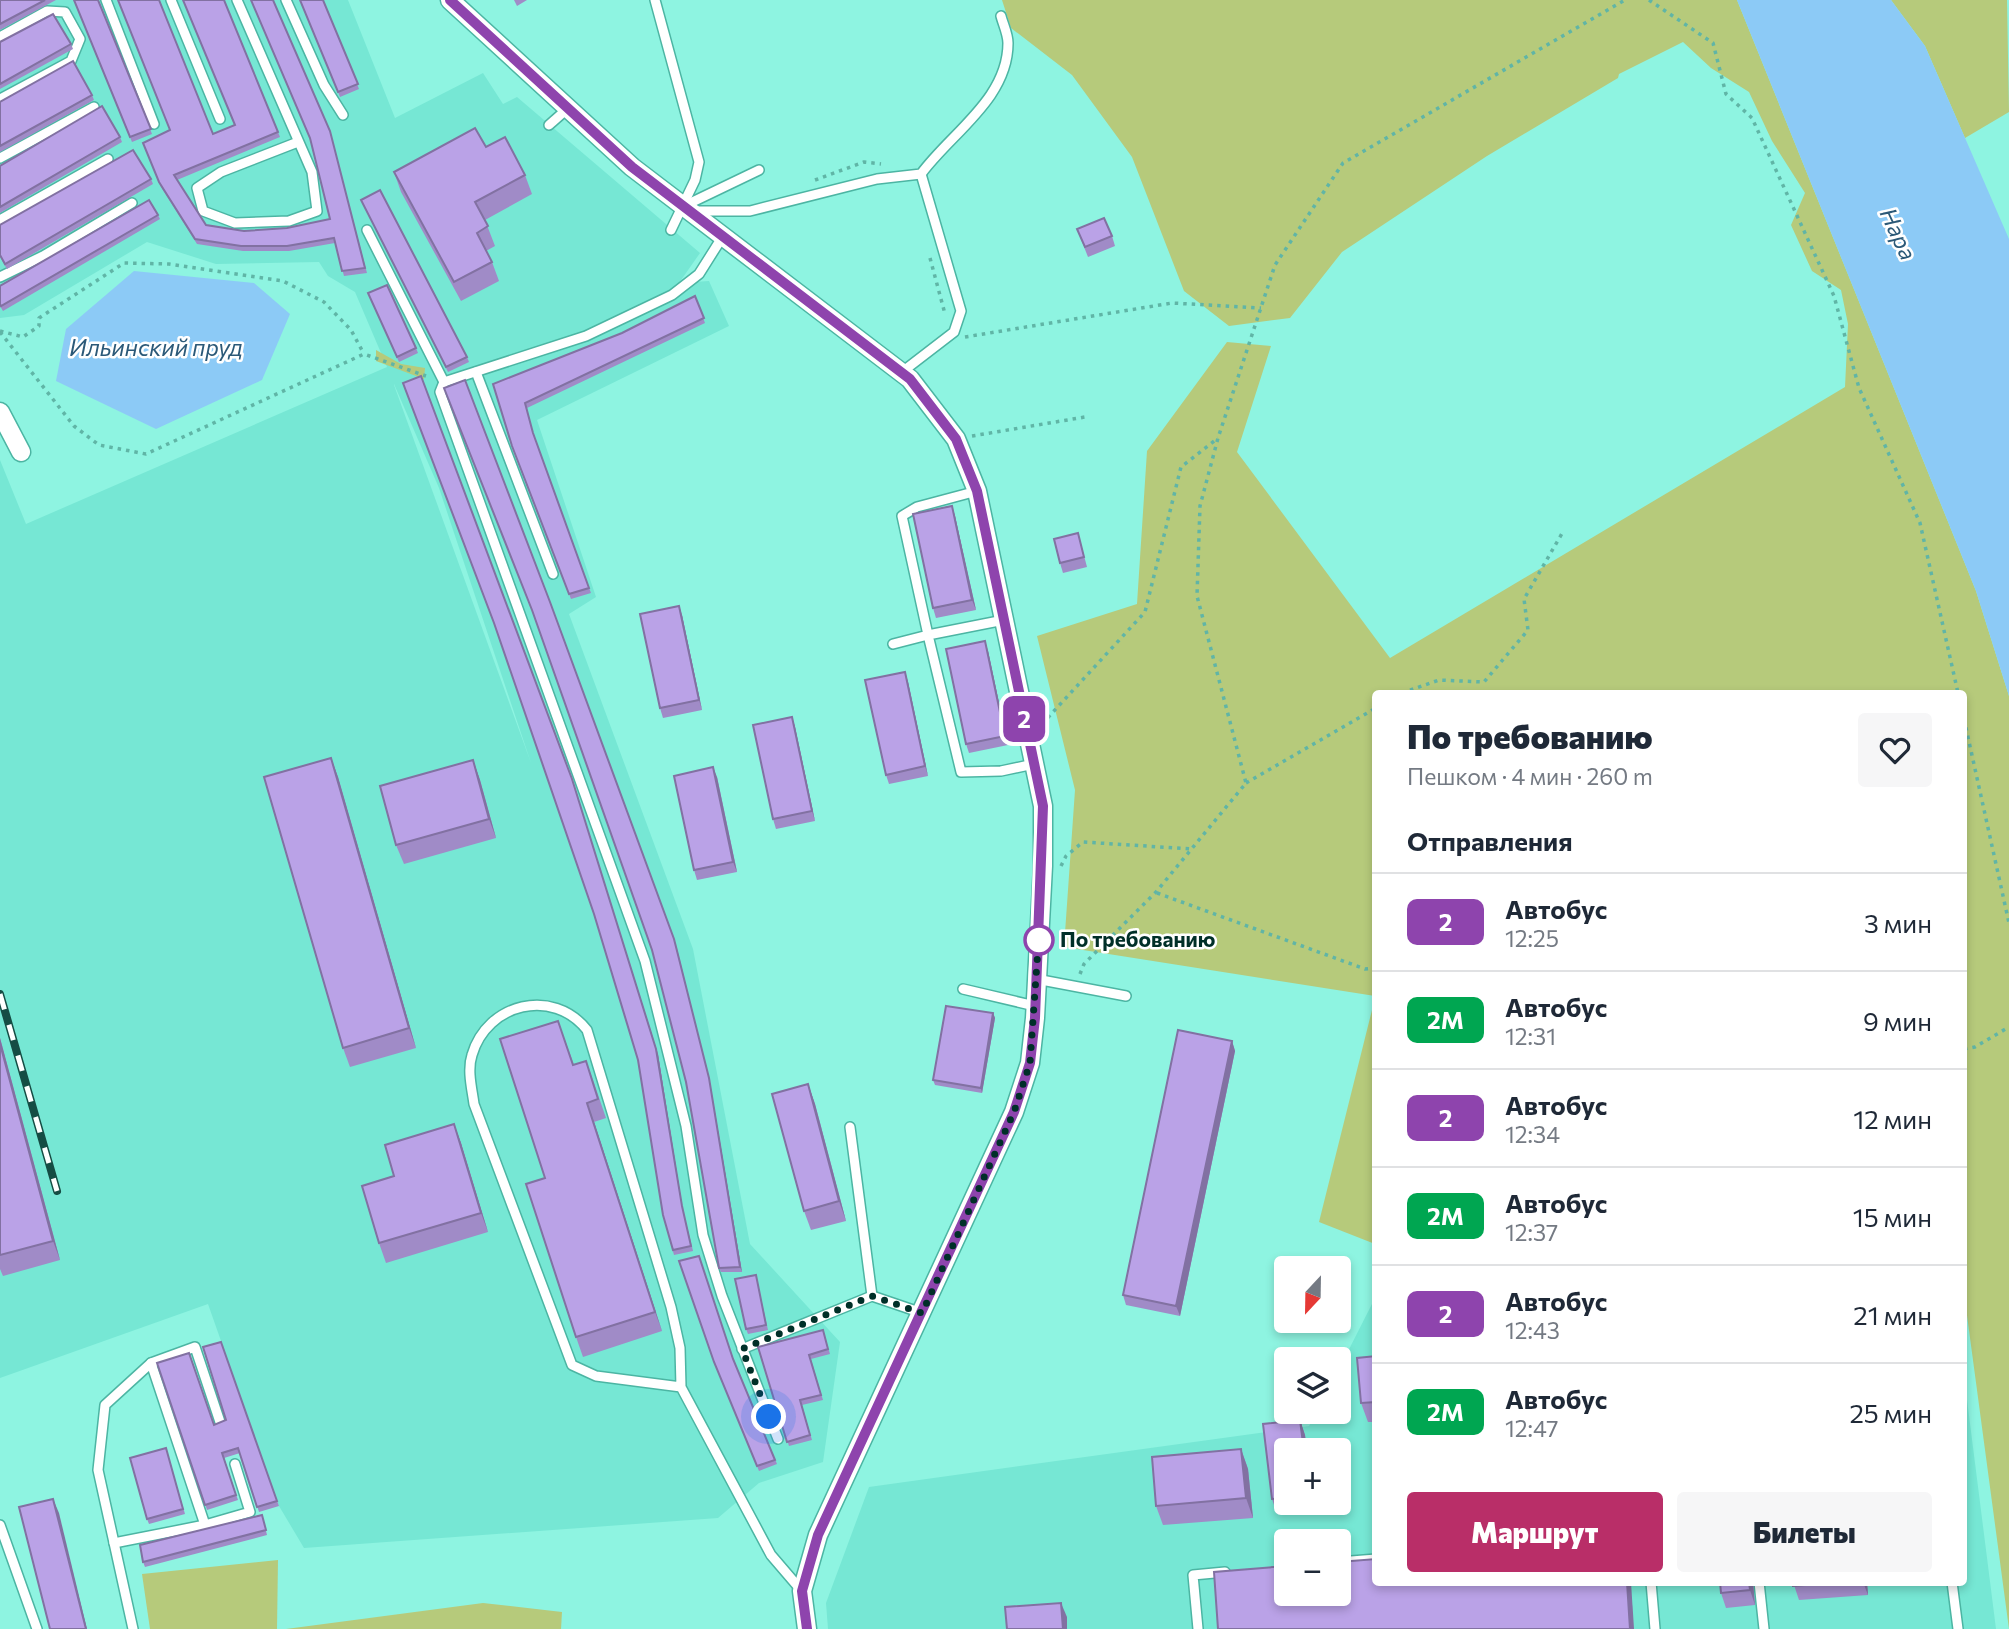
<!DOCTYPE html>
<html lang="ru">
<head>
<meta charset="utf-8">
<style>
  body { margin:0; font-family:Commissioner,sans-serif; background:#f6f6f7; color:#1f2937; height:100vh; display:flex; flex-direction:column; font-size:26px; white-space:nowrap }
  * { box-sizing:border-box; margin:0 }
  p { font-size:23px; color:#747a83 }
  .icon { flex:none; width:38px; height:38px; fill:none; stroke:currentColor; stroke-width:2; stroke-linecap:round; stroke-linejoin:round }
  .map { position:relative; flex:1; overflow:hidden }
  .side { position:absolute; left:1372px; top:690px; width:595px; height:896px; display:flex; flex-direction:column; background:#fff; border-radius:7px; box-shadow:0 4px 10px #0003 }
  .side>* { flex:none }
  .badge { padding:0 14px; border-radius:10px; font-size:24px; line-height:46px }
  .needle { width:46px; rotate:202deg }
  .fabs { position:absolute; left:1274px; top:1256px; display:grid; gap:14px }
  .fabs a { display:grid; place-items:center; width:77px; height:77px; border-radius:7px; background:#fff; box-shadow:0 4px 10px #0003; font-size:35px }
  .you { position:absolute; width:35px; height:35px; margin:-18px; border:5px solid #fff; border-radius:50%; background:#1a73e8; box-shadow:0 0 0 10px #1a73e833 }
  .map>.badge { position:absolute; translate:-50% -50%; box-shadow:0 0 0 4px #fff }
  h2 { padding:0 35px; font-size:26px; line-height:63px }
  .round { display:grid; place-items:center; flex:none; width:74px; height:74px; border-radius:7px; background:#f6f6f7 }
  .overview { display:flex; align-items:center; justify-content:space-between; height:119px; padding:0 35px }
  h1 { font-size:33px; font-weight:800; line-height:52px }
  .action { display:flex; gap:14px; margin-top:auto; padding:14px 35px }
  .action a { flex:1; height:80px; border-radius:7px; background:#b92e68; color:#fff; font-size:28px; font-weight:800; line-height:80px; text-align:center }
  .action a+a { background:#f6f6f7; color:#1f2937 }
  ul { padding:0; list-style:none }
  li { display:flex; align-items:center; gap:21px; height:98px; padding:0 35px; border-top:2px solid #e0e1e3 }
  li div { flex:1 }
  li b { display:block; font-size:26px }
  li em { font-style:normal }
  li .badge { min-width:77px; font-weight:700; text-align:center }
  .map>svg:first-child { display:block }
</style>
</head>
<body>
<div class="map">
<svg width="2009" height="1629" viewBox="0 0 2009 1629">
  <rect width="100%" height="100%" fill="#8ef4e1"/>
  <!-- built -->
  <g fill="#76e7d4" fill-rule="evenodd">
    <path d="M0,0H348L395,118L483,73L503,104L517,97L700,253L679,283L709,281L729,326L537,420L596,597L569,614L693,949L750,1244L840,1342L823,1462L759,1483L718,1518L304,1548L279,1506L208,1304L0,1378V460L26,524L387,367L355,292L328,276L319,262L216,264L147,242L24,315L0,318ZM394,384L439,488L531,763L394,385Z"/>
    <path d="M1375,1298L1376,1582H1964V1376L1996,1629H828L826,1603L869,1487L1309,1426L1317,1412H1339V1369ZM1286,1451H1339V1503H1286ZM1286,1542H1339V1594H1286Z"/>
  </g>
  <!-- green -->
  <g fill="#b6ca7b">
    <path d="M1002,0H1737L1976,591L2009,696V1629L1964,1293V693H1376L1375,996L1064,947L1075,790L1037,636L1137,604L1147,451L1227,342L1271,346L1237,452L1390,658L1845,387L1848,324L1841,290L1812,271L1791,225L1805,193L1772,141L1749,92L1711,68L1683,42L1619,74L1618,78L1487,156L1342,252L1290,318L1229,326L1184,291L1132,157L1072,75L1011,28Z"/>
    <path d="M1891,0H2007L2009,112L1965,138L1925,46Z"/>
    <path d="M376,350L401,364L425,368L424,379L376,361Z"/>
    <path d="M1375,998L1376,1244H1375L1319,1222Z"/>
    <path d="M278,1560L277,1629H150L142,1574Z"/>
    <path d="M483,1603L562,1612L561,1629H286Z"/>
  </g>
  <!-- water -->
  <g fill="#8ccaf6">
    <path d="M1737,0H1891L1925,46L2009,239V696L1976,591Z"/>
    <path d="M134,271L254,283L290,314L262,380L156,429L56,381L66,329Z"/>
  </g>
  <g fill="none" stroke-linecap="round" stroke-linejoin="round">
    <!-- service casing -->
    <g stroke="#4cb5a3" stroke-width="12">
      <g id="service">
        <path d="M106,0L154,124"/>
        <path d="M171,0L220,119"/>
        <path d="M237,0L312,172L317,211L289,221L235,223L203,211L197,188L221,172L298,142"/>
        <path d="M286,0L324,85L343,115"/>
        <path d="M655,0L699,162L695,180L671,230"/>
        <path d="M0,37L47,11L65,12L80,39L71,61L0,99"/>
        <path d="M549,125L566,110"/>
        <path d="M0,158L94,107"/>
        <path d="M684,206L759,170"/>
        <path d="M692,211H750L877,179L921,174C951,133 1008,99 1008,43C1008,34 1003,24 1001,16"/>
        <path d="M0,220L108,159"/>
        <path d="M367,230L444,382L586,336L672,295L699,274L723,236"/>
        <path d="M0,277L43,256L132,203"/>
        <path d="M476,372L553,574"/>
        <path d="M902,372L954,332L961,311L921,174"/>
        <path d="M444,382L440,392L645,961L686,1126L703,1235L722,1296L778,1439"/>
        <path d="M1004,620L928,635L961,772L1001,771L1034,764"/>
        <path d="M893,644L928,635L902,516L917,507L977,491"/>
        <path d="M1036,979L1126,996"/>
        <path d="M963,989L1035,1006"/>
        <path d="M850,1127L872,1296"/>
        <path d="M742,1349L872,1296L922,1313"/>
        <path d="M151,1363L205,1525"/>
        <path d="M681,1387L596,1376L572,1365L474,1104C472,1089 467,1070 472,1055C487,1003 553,987 587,1030L671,1307L680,1348L681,1387L771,1555L801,1590"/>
        <path d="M0,1525L37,1629"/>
        <path d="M114,1543L205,1525L250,1512L235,1464"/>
        <path d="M1339,1562L1376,1559"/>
        <path d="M1651,1582L1655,1629"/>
        <path d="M1759,1582L1764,1629"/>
        <path d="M1952,1582L1958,1629"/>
        <path d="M133,1629L98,1470L105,1405L151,1363L195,1347L220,1422"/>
        <path d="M1198,1629L1193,1575L1225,1572"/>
      </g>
    </g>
    <!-- minor casing -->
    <g stroke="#4cb5a3" stroke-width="21">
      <g id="minor">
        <path d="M450,0L632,167L910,379L956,439L977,491L1043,806V866L1035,1018L1030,1063L1014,1112L818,1535L802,1591L807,1629"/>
        <path d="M0,412L21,452"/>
      </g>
    </g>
    <!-- path -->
    <g stroke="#60b5a6" stroke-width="3.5" stroke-dasharray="3.5 5" stroke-linecap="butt">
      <path d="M1649,0L1713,43L1726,94L1752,118L1834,296L1859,388L1920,523L1958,693"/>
      <path d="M815,180L864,162L881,164"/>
      <path d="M930,258L945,314"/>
      <path d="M0,331L23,337L39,326V318L124,263L169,264L283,281L324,302L351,330L364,354"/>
      <path d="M0,332L74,426L99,445L146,454L364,354L426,376"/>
      <path d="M965,337L1172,303L1261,308"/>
      <path d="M972,436L1085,417"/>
      <path d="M1402,693L1439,680L1484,682L1528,630L1524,599L1564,530"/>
      <path d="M1964,719L2009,923"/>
      <path d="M1042,724L1145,612L1181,467L1218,438"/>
      <path d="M1246,783L1376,708"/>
      <path d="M1061,866L1066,856L1083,842L1192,849"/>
      <path d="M1157,893L1365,969L1376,968"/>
      <path d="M1080,974L1084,964L1156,892L1246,783L1197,596L1200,506L1218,438L1275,265L1343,163L1625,0"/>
      <path d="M1964,1049L1975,1047L2009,1027"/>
    </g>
    <!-- service -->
    <use href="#service" stroke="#fff" stroke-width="9"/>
    <!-- minor -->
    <use href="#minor" stroke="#fff" stroke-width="18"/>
    <!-- rail casing -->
    <g stroke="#154d44" stroke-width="8">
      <path id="rail" d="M0,994L57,1191"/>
    </g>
    <!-- rail -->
    <use href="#rail" stroke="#fff" stroke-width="5" stroke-dasharray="16" stroke-linecap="butt"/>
  </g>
  <!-- wall -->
  <g fill="#a08bc7">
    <path d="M0,0H56L0,30Z"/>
    <path d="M74,0H98L152,134L132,142Z"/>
    <path d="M224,0L280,137L177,180L206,225L244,231L287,228L330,219L331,136L367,273L344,276L335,243L289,251H243L197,244L161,187L143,143L213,134L234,125Z"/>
    <path d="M300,0H323L359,89L340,97Z"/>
    <path d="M514,0H527L517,6Z"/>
    <path d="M0,42L71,44L73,49L0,89Z"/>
    <path d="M92,95L94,100L0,152V102Z"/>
    <path d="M120,137L122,142L0,213V166Z"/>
    <path d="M486,147L525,175L532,194L485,220L495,246L486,251L492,262L499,281L461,301L401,192L394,172Z"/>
    <path d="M151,179L153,184L7,269L0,257V225Z"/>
    <path d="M361,200L467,357L469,362L448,372Z"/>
    <path d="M158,215L160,219L3,311L0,306V286Z"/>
    <path d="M1077,229L1112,236L1115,246L1088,257Z"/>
    <path d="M695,296L705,323L527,408L534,438L591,593L571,599L512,446L493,384L622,333Z"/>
    <path d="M370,298L416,348L418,353L399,362Z"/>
    <path d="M952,506L955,516L976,610L936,618L933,608Z"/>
    <path d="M1078,533L1087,567L1063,573L1060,563Z"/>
    <path d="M682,615L702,710L663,718L660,708Z"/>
    <path d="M988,651L1008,745L969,753L966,744Z"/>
    <path d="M905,672L908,682L928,776L889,784L886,775Z"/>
    <path d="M792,717L795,727L815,821L776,829L773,819Z"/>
    <path d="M331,758L338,777L416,1048L350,1067L343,1048Z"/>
    <path d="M473,760L480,780L496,838L404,864L396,845Z"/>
    <path d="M717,777L737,872L697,880L694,870Z"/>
    <path d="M676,944L710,1083L742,1272H721L719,1268Z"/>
    <path d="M993,1013L995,1018L982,1093L935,1085L933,1080Z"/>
    <path d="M0,1038L60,1260L3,1276L0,1269Z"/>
    <path d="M565,1040L574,1065L586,1061L593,1080L606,1118L594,1122L662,1331L583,1357L576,1337L545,1178Z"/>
    <path d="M1232,1041L1235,1051L1180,1316L1126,1305L1123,1295Z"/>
    <path d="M658,1054L683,1211L693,1251L674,1255L663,1215Z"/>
    <path d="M808,1084L815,1104L846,1221L811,1230L804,1211Z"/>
    <path d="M454,1124L461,1143L488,1232L386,1263L379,1243L394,1176Z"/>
    <path d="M757,1280L768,1330L748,1334L746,1329Z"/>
    <path d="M823,1330L830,1354L811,1359L823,1400L802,1405L812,1440L789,1446L758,1347Z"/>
    <path d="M221,1342L279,1506L259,1512L240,1453L224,1458L238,1500L207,1510L157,1363L214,1425L226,1420Z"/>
    <path d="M1376,1356V1422H1368L1361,1403Z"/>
    <path d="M734,1360L777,1464L759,1471L716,1367Z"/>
    <path d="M1300,1420L1305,1435L1307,1451H1286V1503H1313L1314,1510L1277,1514L1272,1499L1263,1424Z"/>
    <path d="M1241,1449L1248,1469L1253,1518L1163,1525L1156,1506Z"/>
    <path d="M167,1453L185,1514L149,1524L147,1519Z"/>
    <path d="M262,1515L267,1535L145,1567L143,1562Z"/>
    <path d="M1753,1582L1755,1605L1726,1608L1721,1593Z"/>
    <path d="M1793,1582H1867L1868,1595L1799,1600Z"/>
  </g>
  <!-- shaded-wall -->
  <g fill="#8271a2">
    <path d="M952,506L955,516L976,610L972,600Z"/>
    <path d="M679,606L682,615L702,710L699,700Z"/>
    <path d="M985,641L988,651L1008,745L1005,736Z"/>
    <path d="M905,672L908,682L928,776L925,766Z"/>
    <path d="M792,717L795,727L815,821L812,811Z"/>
    <path d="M331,758L338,777L416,1048L409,1028Z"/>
    <path d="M473,760L480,780L496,838L489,819Z"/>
    <path d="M713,767L717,777L737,872L733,862Z"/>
    <path d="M572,779L658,1054L683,1211L693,1251Z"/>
    <path d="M674,939L710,1083L742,1272L740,1267Z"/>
    <path d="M993,1013L995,1018L982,1093L981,1088Z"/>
    <path d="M0,1038L60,1260L53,1241L0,1044Z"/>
    <path d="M1232,1041L1235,1051L1180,1316L1176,1306Z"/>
    <path d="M808,1084L815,1104L846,1221L839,1201Z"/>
    <path d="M587,1103L594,1122L662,1331L655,1312Z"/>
    <path d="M454,1124L461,1143L488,1232L481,1213Z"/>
    <path d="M1300,1420L1305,1435L1307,1451H1304Z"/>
    <path d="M1241,1449L1248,1469L1253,1518L1246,1498Z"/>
    <path d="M53,1499L59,1513L87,1629H86Z"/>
    <path d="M1627,1582H1631L1634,1629H1630Z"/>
    <path d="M1749,1582H1753L1755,1605L1750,1590Z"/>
    <path d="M1863,1582H1867L1868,1595Z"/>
    <path d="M1061,1603L1067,1617V1629H1063Z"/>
  </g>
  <!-- building -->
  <g fill="#baa2e7" stroke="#8271a2" stroke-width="2">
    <path d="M0,0H45L0,24Z"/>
    <path d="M74,0H98L151,129L130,137Z"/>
    <path d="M118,0H159L213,134L235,125L183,0H224L278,132L174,175L206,225L244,231L287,228L330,219L310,138L251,0H273L330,131L365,268L342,271L334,238L287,246H241L195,239L159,182L143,143L170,130Z"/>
    <path d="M300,0H323L358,84L338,92Z"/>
    <path d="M53,14L71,44L0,84V42Z"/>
    <path d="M73,61L92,95L0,146V102Z"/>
    <path d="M102,106L120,137L0,207V166Z"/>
    <path d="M475,128L486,147L505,137L525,175L475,202L488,226L477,233L492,262L454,282L394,172Z"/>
    <path d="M133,150L151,179L5,264L0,255V225Z"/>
    <path d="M380,190L467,357L446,367L361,200Z"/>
    <path d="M149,200L158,215L1,306L0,304V286Z"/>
    <path d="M1104,218L1112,236L1085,247L1077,229Z"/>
    <path d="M387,285L416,348L397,357L368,293Z"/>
    <path d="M695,296L704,318L525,403L533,433L589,588L569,594L512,446L493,384L622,333Z"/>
    <path d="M421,376L572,779L656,1049L682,1206L691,1246L673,1250L663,1215L638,1060L594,914L494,623L403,383Z"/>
    <path d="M465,380L550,602L674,939L709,1078L740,1267L719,1268L686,1082L652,950L532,610L444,388Z"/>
    <path d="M952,506L972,600L933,608L913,514Z"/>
    <path d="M1078,533L1084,557L1060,563L1054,539Z"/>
    <path d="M679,606L699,700L660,708L640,614Z"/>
    <path d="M985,641L1005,736L966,744L946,649Z"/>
    <path d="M905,672L925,766L886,775L865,680Z"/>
    <path d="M792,717L812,811L773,819L753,725Z"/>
    <path d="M331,758L409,1028L343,1048L264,777Z"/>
    <path d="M473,760L489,819L396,845L380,786Z"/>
    <path d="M713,767L733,862L694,870L674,776Z"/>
    <path d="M946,1006L993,1013L981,1088L933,1080Z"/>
    <path d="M558,1021L573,1065L586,1061L598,1099L587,1103L655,1312L576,1337L526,1184L545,1178L500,1039Z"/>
    <path d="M1178,1030L1232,1041L1176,1306L1123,1295Z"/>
    <path d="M0,1044L53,1241L0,1255Z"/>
    <path d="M808,1084L839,1201L804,1211L772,1094Z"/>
    <path d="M454,1124L481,1213L379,1243L362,1186L394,1176L385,1145Z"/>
    <path d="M699,1256L733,1359L775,1460L757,1466L714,1362L679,1261Z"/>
    <path d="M756,1275L766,1325L746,1329L735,1279Z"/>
    <path d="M823,1330L828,1349L809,1355L821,1395L800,1400L810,1435L787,1442L758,1347Z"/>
    <path d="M221,1342L277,1501L257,1507L238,1448L222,1453L236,1495L205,1505L157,1363L189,1353L214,1425L226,1420L203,1347Z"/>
    <path d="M1376,1356V1402L1361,1403L1357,1358Z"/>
    <path d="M1300,1420L1304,1451H1286V1498L1272,1499L1263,1424Z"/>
    <path d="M166,1448L183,1509L147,1519L130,1458Z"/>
    <path d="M1241,1449L1246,1498L1156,1506L1152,1457Z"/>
    <path d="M53,1499L86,1629H50L19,1507Z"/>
    <path d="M262,1515L266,1530L143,1562L140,1545Z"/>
    <path d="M1376,1559V1582H1627L1630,1629H1218L1214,1572L1286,1566V1594H1339V1562Z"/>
    <path d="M1720,1582H1749L1750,1590L1721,1593Z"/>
    <path d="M1793,1582H1846L1793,1586Z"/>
    <path d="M1061,1603L1063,1629H1007L1005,1607Z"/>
  </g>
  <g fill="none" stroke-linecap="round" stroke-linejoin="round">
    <!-- line casing -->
    <g stroke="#fff" stroke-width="16">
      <path id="line" d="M450,0L632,167L910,379L956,439L977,491L1043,806L1035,1018L1030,1063L1014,1112L818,1535L802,1591L807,1629"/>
    </g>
    <!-- line -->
    <use href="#line" stroke="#8e44ad" stroke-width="10"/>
    <!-- walk -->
    <path stroke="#002f28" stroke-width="7" stroke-dasharray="0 12.6" d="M769,1417L742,1349L872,1296L922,1313L1014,1112L1030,1063L1039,934V940"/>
  </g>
  <!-- markers -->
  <circle fill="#fff" stroke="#8e44ad" stroke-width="3.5" cx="1039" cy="940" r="14"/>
  <g text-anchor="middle" stroke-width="5" stroke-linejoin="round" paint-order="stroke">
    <!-- stop labels -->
    <g font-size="21" font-weight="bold" fill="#002f28" stroke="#fff" text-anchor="start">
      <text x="1060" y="947">По требованию</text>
    </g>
    <!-- water labels -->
    <g font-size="23" font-style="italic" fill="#2b5978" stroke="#fff">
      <text transform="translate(1898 234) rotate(65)" y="8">Нара</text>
      <text x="156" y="356">Ильинский пруд</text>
    </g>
  </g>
</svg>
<div class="fabs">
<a><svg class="needle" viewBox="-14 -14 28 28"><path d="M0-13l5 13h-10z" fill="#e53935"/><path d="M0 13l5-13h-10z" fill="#747a83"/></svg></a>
<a><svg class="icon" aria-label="layers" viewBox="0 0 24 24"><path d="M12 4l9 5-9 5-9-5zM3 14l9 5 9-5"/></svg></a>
<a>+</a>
<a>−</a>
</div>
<div class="you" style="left:769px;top:1417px"></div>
<b class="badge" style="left:1024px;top:719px;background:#8e44ad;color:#fff">2</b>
<section class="side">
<div class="overview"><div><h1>По требованию</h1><p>Пешком · 4 мин · 260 m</p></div><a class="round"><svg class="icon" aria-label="heart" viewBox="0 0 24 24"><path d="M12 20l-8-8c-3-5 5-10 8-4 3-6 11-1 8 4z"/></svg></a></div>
<h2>Отправления</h2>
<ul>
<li><span class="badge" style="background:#8e44ad;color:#fff">2</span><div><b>Автобус</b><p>12:25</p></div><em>3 мин</em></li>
<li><span class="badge" style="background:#00a651;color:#fff">2М</span><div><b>Автобус</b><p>12:31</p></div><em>9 мин</em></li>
<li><span class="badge" style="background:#8e44ad;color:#fff">2</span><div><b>Автобус</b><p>12:34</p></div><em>12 мин</em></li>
<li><span class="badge" style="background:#00a651;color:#fff">2М</span><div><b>Автобус</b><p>12:37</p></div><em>15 мин</em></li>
<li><span class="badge" style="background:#8e44ad;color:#fff">2</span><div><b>Автобус</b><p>12:43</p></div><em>21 мин</em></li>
<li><span class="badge" style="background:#00a651;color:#fff">2М</span><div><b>Автобус</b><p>12:47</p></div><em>25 мин</em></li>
</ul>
<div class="action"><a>Маршрут</a><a>Билеты</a></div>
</section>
</div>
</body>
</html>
